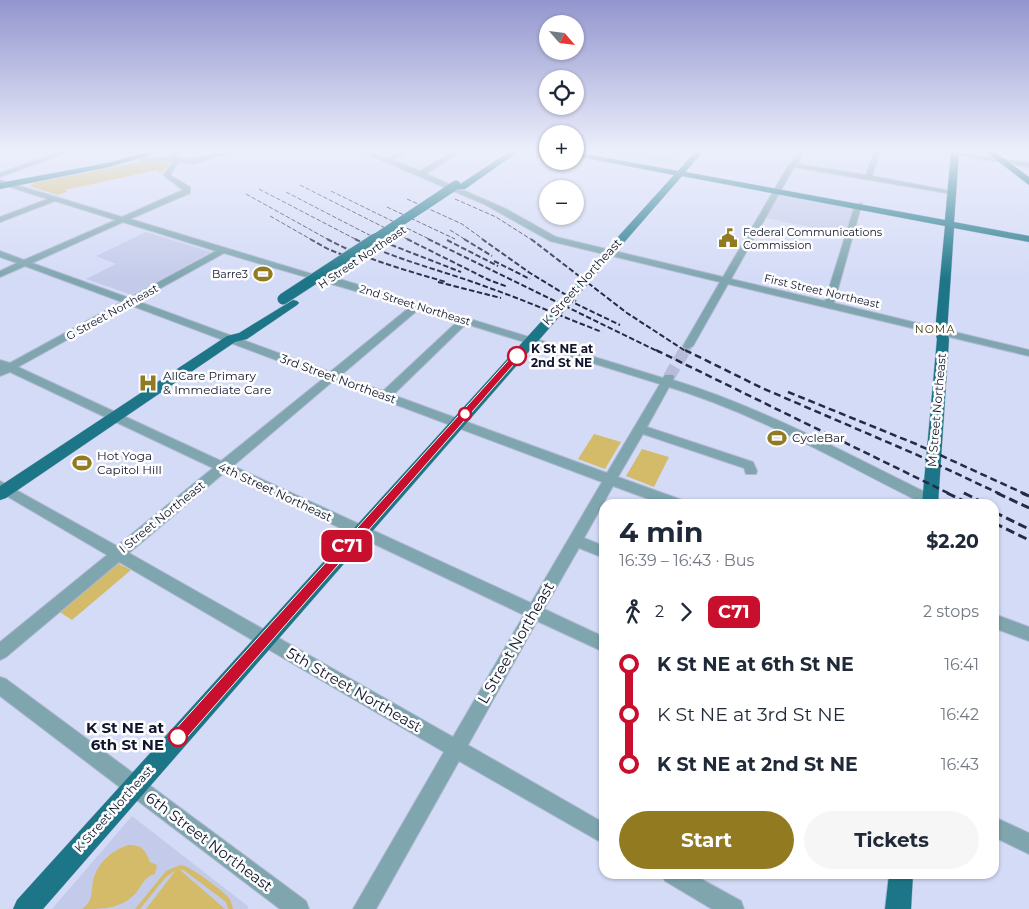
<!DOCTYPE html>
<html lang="en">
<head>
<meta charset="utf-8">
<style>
  body { margin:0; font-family:Montserrat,sans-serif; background:#f6f6f7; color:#1f2937; height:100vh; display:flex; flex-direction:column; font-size:19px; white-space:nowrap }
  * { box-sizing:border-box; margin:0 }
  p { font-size:16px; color:#747a83 }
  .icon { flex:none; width:28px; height:28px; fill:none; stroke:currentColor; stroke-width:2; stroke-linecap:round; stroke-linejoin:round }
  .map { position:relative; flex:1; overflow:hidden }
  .drawer { position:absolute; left:599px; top:499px; width:400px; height:380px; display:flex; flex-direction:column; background:#fff; border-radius:15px; box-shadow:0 1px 4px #0004 }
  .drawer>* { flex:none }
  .badge { padding:0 10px; border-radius:8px; font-size:18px; line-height:32px }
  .needle { width:32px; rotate:118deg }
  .buttons { position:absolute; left:539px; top:15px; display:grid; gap:10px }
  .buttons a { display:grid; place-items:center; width:45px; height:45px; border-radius:50%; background:#fff; box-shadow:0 1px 4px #0004; font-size:25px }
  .map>.badge { position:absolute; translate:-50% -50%; box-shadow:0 0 0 2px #fff }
  .legs { display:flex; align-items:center; gap:8px; height:55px; padding:0 20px; font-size:16px }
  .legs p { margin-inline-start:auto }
  .head { display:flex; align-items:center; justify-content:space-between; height:85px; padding:0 20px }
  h1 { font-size:28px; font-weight:700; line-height:38px }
  .action { display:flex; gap:10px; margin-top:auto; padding:10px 20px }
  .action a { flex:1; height:58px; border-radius:30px; background:#917a20; color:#fff; font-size:20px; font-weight:700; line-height:58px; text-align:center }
  .action a+a { background:#f6f6f7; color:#1f2937 }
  ul { padding:0 20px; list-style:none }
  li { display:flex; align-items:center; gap:18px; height:50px; font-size:19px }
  li i { display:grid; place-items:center; width:8px; height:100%; margin:0 6px; background:currentColor }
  li i::after { content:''; width:12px; height:12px; margin:-6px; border:4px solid; border-radius:50%; background:#fff }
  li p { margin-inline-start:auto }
  li:first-child i { background:linear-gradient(#0000 50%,currentColor 0) }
  li:last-child i { background:linear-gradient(currentColor 50%,#0000 0) }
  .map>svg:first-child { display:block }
</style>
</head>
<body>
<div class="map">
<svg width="1029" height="909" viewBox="0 0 1029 909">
  <rect width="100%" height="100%" fill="#d4dbf7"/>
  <!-- built -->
  <g fill="#c4cbea">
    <path d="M604,152H683L673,162L665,163Z"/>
    <path d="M779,194L855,208L846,234L765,218Z"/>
    <path d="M146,232L211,252L132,295L86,279L116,264L96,256Z"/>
    <path d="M132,816L249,907L247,909H52Z"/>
  </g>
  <!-- green -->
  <g fill="#d3bb6a">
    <path d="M166,160L169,165L160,173L157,170L65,190L68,191L58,195L29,186L34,183L144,161Z"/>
    <path d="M594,434L621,442L605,469L578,459Z"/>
    <path d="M642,449L669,457L654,487L626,476Z"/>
    <path d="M119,564L131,570L72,620L58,611L114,565Z"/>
    <path d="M128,845C142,845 145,849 150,862L157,865L155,874C145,876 142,885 136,893C121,909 103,909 82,909C95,900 90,890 94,877C99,861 113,850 128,845Z"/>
    <path d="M180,865C189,865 222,890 229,898C231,901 232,905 233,909H228L226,902L185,871L179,869L225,909H146L176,870L165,878L140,909H135L166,871Z"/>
  </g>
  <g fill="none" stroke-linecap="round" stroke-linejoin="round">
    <!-- minor-tunnel-far1 -->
    <path stroke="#b7bdd9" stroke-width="9" stroke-dasharray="9 4.5" stroke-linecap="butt" d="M685,352L688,346"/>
    <!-- minor-tunnel -->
    <path stroke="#b7bdd9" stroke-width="12" stroke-dasharray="12 5.5" stroke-linecap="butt" d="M669,377L685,350"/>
    <!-- minor casing -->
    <g stroke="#b1b8d3" stroke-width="2">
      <g id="minor">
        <path d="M60,152H69L0,177V173Z"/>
        <path d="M171,152H177L178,158C199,161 213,151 233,152L192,164L178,162L170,175L190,187V193L130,219L312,274L336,278L663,378L665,375H673L674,377L673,380C764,408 849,455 935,497L937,501L935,504H924C840,462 758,414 669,387L647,427L753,462L757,471L756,474H746L744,468L643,434L618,477L682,500L684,504H662L613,486L584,538L604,546V558L579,548L544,609L604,637V652L537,621L468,745L604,823V844L459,761L376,909H353L444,752L119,562L6,657L0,660V642L107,555L0,492V481L117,546L213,468L10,372L0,376V360L10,363L122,302L25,266L0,277V271L17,263L0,257V251L24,260L116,220L55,201L0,222V217L48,199L0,184V180L122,217L183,190L163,175L172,164L171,161H143L140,159L143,157H171ZM123,222L216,251L129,298L32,263ZM224,253C286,272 348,288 410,307L330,372L137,301ZM130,305L324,378L221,461L18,367ZM419,309L458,321L383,391L340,376ZM466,324L660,384L607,473L393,395ZM333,381L602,482L531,603L233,466ZM224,473L524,615L453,737L129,553Z"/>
        <path d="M362,152H370L386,158L399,152H406L392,160L420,171L453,152H460L426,174L506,209L556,237L723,277L787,168L799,152H805L797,164L866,175L874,152H880L872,176L956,192L952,194L794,167L731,279L825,301L855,205L862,203L834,303L1029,350V356L728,284L693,346L688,349L684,348L683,346L720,282L550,241L484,204Z"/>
        <path d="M940,152H954L1029,163V167Z"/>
        <path d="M994,614L1029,627V641L994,628Z"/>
        <path d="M0,677L6,679L306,901L309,909H280L0,696Z"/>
        <path d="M994,817L1029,833V854L994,837Z"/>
        <path d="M662,874H692L741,901L744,909H712L665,881Z"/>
      </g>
    </g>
    <!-- major casing -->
    <g stroke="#b1b8d3" stroke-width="1">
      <g id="major">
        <path d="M148,152H160L109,167L0,189V183L108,163Z"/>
        <path d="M509,152H518L465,189H459V185Z"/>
        <path d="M575,152L678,171L695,152H703L685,172L945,220L951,152H959L954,222L1029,236V242L954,228L947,332L949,339L938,504H922L937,339L935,332L945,226L682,176L43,909H13L17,900L674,175L575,156Z"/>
        <path d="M293,300L297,301L299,303L297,305L247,339L235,342L6,498L0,500V486L227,336L239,333Z"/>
        <path d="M889,874H913L911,909H885Z"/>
      </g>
    </g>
    <!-- highway casing -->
    <g stroke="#b1b8d3" stroke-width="1">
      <path id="highway" d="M986,152H995L1029,177V185Z"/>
    </g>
    <!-- minor -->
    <use href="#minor" fill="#7fa6af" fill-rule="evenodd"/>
    <!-- major -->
    <use href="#major" fill="#1c7687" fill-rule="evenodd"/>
    <!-- highway -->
    <use href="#highway" fill="#066372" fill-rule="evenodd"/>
    <!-- rail-far3 -->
    <g stroke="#252b43" stroke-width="1" stroke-dasharray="4.5 2" stroke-linecap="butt">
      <path d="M300,185L409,240"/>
      <path d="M259,189L357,240"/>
      <path d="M331,191L431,240"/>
      <path d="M286,192L379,240"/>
      <path d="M246,194L329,240"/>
      <path d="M407,199L462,224L484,240"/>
      <path d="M455,199L496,217L532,240"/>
      <path d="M387,207L455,239"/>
      <path d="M270,216L312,240"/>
      <path d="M450,230L466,240"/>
    </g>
    <!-- rail-far2 -->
    <g stroke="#252b43" stroke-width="2" stroke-dasharray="5.5 2.5" stroke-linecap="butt">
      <path d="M310,239L328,249L358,261"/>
      <path d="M327,239C364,259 405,270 446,282"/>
      <path d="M355,239C396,260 441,270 484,286C524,300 563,317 602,332"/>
      <path d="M376,239L461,272"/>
      <path d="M407,239L489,280L508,287"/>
      <path d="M428,239L659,352"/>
      <path d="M464,239L492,256"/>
      <path d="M482,239L530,273L576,301"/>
      <path d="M531,239L627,313L687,352"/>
      <path d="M447,240L498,266"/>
      <path d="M494,261L530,279"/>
      <path d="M438,282L501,298"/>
      <path d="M568,300L620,325"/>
    </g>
    <!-- rail-far1 -->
    <g stroke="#252b43" stroke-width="2.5" stroke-dasharray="7 4" stroke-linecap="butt">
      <path d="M656,350L950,494"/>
      <path d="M685,350L762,388L915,454L1000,494"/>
      <path d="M788,392L916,444L1025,494"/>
      <path d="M964,493L966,494"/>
    </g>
    <!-- rail -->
    <g stroke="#252b43" stroke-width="3" stroke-dasharray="9 4.5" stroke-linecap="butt">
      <path d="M947,493L970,504"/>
      <path d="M964,493L986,504"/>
      <path d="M997,493L1029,508"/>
      <path d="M1022,493L1029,496"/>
      <path d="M994,512L1029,529"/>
      <path d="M994,523L1029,540"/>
    </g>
    <!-- major-bridge-far1 casing -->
    <g stroke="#b1b8d3" stroke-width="9" stroke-linecap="butt">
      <path id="major-bridge-far1" d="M373,240L456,185"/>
    </g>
    <!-- major-bridge casing -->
    <g stroke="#b1b8d3" stroke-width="12" stroke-linecap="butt">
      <path id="major-bridge" d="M283,299L375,239"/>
    </g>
    <!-- major-bridge-far1 -->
    <use href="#major-bridge-far1" stroke="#1c7687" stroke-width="9"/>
    <!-- major-bridge -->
    <use href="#major-bridge" stroke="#1c7687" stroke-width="11"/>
  </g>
  <!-- sky -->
  <linearGradient id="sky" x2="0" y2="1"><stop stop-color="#9396ce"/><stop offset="0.54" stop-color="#eceffb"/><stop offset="1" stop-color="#eceffb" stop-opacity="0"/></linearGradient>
  <rect width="1029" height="279" fill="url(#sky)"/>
  <!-- line-1 -->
  <path fill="#c8102e" stroke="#fff" d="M514,354L521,356L183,742L178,744L173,742L171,737L173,732Z"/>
  <!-- icons -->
  <defs>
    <g id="civic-bare" transform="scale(1.5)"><path d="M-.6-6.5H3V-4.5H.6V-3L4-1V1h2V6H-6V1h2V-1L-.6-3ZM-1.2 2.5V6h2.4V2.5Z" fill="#917a20" stroke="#fdfdfd" stroke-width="2.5" paint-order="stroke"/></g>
    <g id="stadium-bare" transform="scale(1.5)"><path d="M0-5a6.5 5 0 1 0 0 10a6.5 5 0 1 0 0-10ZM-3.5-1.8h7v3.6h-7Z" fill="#917a20" stroke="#fdfdfd" stroke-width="2.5" paint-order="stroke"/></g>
    <g id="hospital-bare" transform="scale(1.5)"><path d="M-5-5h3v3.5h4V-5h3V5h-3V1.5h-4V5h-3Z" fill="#917a20" stroke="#fdfdfd" stroke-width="2.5" paint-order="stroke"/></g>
  </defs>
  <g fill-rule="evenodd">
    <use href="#civic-bare" x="728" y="238"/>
    <use href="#stadium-bare" x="263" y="274"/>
    <use href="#hospital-bare" x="148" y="383"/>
    <use href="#stadium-bare" x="777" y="438"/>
    <use href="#stadium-bare" x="82" y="463"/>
  </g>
  <!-- markers -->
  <g fill="#fff" stroke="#c8102e" stroke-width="2.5">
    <circle cx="517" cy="356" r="9"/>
    <circle cx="465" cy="414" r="6"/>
    <circle cx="178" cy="737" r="9"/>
  </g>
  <g text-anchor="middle" stroke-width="5" stroke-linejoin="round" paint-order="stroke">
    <!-- far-poi labels -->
    <g font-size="11" fill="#11162e" stroke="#fdfdfd" text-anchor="start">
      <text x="743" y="236">Federal Communications<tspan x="743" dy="13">Commission</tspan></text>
      <text x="248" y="278" text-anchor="end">Barre3</text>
    </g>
    <!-- far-street labels -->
    <g font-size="11" fill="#11162e" stroke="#fdfdfd">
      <text transform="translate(362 257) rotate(-34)" y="4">H Street Northeast</text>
      <text transform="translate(822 291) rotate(13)" y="4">First Street Northeast</text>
      <text transform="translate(415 305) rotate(17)" y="4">2nd Street Northeast</text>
      <text transform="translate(112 312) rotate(-29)" y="4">G Street Northeast</text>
    </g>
    <!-- far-neighbourhood labels -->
    <g font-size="11" letter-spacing="1" fill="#453a10" stroke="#fdfdfd">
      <text x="935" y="333">NOMA</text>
    </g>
    <!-- street labels -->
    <g font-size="12" fill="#11162e" stroke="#fdfdfd">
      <text transform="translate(582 282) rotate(-48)" y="4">K Street Northeast</text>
      <text transform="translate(338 379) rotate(20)" y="4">3rd Street Northeast</text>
      <text transform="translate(937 410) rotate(-85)" y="4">M Street Northeast</text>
      <text transform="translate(275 492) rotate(25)" y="4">4th Street Northeast</text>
      <text transform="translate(162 517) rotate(-39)" y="4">I Street Northeast</text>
      <text transform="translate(114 809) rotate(-48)" y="4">K Street Northeast</text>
    </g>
    <!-- stop labels -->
    <g font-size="12" font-weight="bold" fill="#11162e" stroke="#fdfdfd" text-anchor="start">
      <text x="531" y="353">K St NE at<tspan x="531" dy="14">2nd St NE</tspan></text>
    </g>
    <!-- poi labels -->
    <g font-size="12" fill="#11162e" stroke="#fdfdfd" text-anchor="start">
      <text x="163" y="380">AllCare Primary<tspan x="163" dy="14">&amp; Immediate Care</tspan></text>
      <text x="792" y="442">CycleBar</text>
      <text x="97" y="460">Hot Yoga<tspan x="97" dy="14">Capitol Hill</tspan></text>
    </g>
    <!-- near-street labels -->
    <g font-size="15" fill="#11162e" stroke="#fdfdfd">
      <text transform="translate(516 643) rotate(-60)" y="5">L Street Northeast</text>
      <text transform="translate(354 690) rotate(30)" y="5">5th Street Northeast</text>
      <text transform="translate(209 842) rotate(37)" y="5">6th Street Northeast</text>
    </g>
    <!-- near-stop labels -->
    <g font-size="15" font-weight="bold" fill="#11162e" stroke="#fdfdfd" text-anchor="end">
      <text x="164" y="733">K St NE at<tspan x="164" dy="17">6th St NE</tspan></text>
    </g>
  </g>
</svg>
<div class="buttons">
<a><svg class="needle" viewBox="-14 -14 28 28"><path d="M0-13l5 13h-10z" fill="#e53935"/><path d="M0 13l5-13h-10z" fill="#747a83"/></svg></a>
<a><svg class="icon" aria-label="locate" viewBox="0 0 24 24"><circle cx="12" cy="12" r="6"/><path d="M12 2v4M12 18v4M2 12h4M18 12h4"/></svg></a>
<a>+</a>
<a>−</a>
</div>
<b class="badge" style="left:347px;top:546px;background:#c8102e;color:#fff">C71</b>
<section class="drawer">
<div class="head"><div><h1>4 min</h1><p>16:39 – 16:43 · Bus</p></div><b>$2.20</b></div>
<div class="legs"><svg class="icon" aria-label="walk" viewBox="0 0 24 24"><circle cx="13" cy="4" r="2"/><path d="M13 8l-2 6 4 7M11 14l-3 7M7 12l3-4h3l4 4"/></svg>2<svg class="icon" aria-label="forward" viewBox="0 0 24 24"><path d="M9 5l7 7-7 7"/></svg><b class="badge" style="background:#c8102e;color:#fff">C71</b><p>2 stops</p></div>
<ul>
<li><i style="color:#c8102e"></i><b>K St NE at 6th St NE</b><p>16:41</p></li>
<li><i style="color:#c8102e"></i><span>K St NE at 3rd St NE</span><p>16:42</p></li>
<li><i style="color:#c8102e"></i><b>K St NE at 2nd St NE</b><p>16:43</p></li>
</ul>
<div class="action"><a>Start</a><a>Tickets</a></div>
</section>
</div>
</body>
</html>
